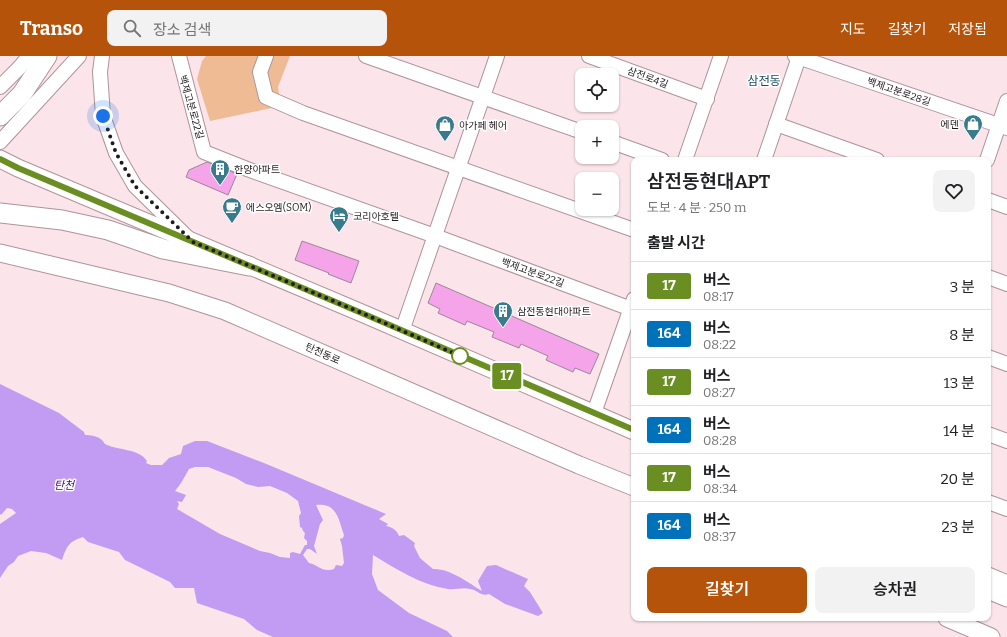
<!DOCTYPE html>
<html lang="ko">
<head>
<meta charset="utf-8">
<style>
  body { margin:0; font-family:Bitter,"Noto Sans KR",serif; background:#f2f2f2; color:#202124; height:100vh; display:flex; flex-direction:column; font-size:15px; white-space:nowrap }
  * { box-sizing:border-box; margin:0 }
  p { font-size:13px; color:#757577 }
  .icon { flex:none; width:22px; height:22px; fill:none; stroke:currentColor; stroke-width:2; stroke-linecap:round; stroke-linejoin:round }
  .map { position:relative; flex:1; overflow:hidden }
  .details { position:absolute; left:631px; top:101px; width:360px; height:464px; display:flex; flex-direction:column; background:#fff; border-radius:8px; box-shadow:0 1px 3px #0004 }
  .details>* { flex:none }
  .badge { padding:0 8px; border-radius:3px; font-size:14px; line-height:26px }
  .fabs { position:absolute; left:575px; top:12px; display:grid; gap:8px }
  .fabs a { display:grid; place-items:center; width:44px; height:44px; border-radius:8px; background:#fff; box-shadow:0 1px 3px #0004; font-size:20px }
  .you { position:absolute; width:20px; height:20px; margin:-10px; border:3px solid #fff; border-radius:50%; background:#1a73e8; box-shadow:0 0 0 6px #1a73e833 }
  .map>.badge { position:absolute; translate:-50% -50%; box-shadow:0 0 0 2px #fff }
  h2 { padding:0 16px; font-size:15px; line-height:36px }
  .round { display:grid; place-items:center; flex:none; width:42px; height:42px; border-radius:8px; background:#f2f2f2 }
  .head { display:flex; align-items:center; justify-content:space-between; height:68px; padding:0 16px }
  h1 { font-size:19px; font-weight:600; line-height:30px }
  .button { display:flex; gap:8px; margin-top:auto; padding:8px 16px }
  .button a { flex:1; height:46px; border-radius:8px; background:#b45309; color:#fff; font-size:16px; font-weight:600; line-height:46px; text-align:center }
  .button a+a { background:#f2f2f2; color:#202124 }
  ul { padding:0; list-style:none }
  li { display:flex; align-items:center; gap:12px; height:48px; padding:0 16px; border-top:1px solid #e0e0e0 }
  li div { flex:1 }
  li b { display:block; font-size:15px }
  li em { font-style:normal }
  li .badge { min-width:44px; font-weight:700; text-align:center }
  header { display:flex; align-items:center; gap:24px; box-sizing:border-box; height:56px; padding:0 20px; background:#b45309; color:#fff }
  header strong { font-size:19px }
  nav { display:flex; gap:22px; margin-inline-start:auto; font-size:14px }
  .search { width:280px; height:36px; background:#f2f2f2; display:flex; align-items:center; gap:10px; box-sizing:border-box; padding:0 14px; border-radius:8px; color:#757577; font-size:15px }
  .map>svg:first-child { display:block }
</style>
</head>
<body>
<header>
<strong>Transo</strong>
<div class="search"><svg class="icon" aria-label="search" viewBox="0 0 24 24"><circle cx="10" cy="10" r="6"/><path d="M15 15l6 6"/></svg>장소 검색</div>
<nav><a>지도</a><a>길찾기</a><a>저장됨</a></nav>
</header>
<div class="map">
<svg width="1007" height="581" viewBox="0 0 1007 581">
  <rect width="100%" height="100%" fill="#fbe4ea"/>
  <!-- green -->
  <path fill="#efbb95" d="M206,0H290L278,31L281,50L210,65L197,23L202,5Z"/>
  <!-- water -->
  <path fill="#c29bf3" fill-rule="evenodd" d="M0,328L59,357L84,376L85,379C90,379 98,380 102,384C104,386 104,388 107,389C118,394 140,393 147,405L146,407L151,409H162L169,402L181,398L183,390L195,385H207L264,407L386,458L379,463L388,468L386,470C392,471 397,474 399,480L404,479L415,487L414,490L420,502L433,513C449,512 469,527 482,535L478,525L487,510L496,509L528,523L524,530L530,536L543,557L538,560L505,548L489,538C481,541 478,534 470,533C463,531 455,534 448,533C421,529 396,513 373,499L372,518L378,534L409,557L447,575L453,581H273L257,574L244,563L197,547L194,532H175L170,526L125,504L119,496L88,486L83,481C68,486 67,490 62,504L46,497L31,495L18,500L14,506L8,510L0,522V468L16,457L12,453L7,452L1,459L0,458ZM195,411H208L236,422L246,428L258,431L270,430L287,437L298,445L301,457L299,460L300,471L302,472L303,475L305,477L304,482L307,485V489H305L300,498L293,496L290,497V502L280,501L270,497L260,495L220,478L177,453L179,448L177,445L182,446L186,439L175,435L181,427L189,413ZM316,449C337,447 338,462 344,479L343,482L340,483L342,490L344,507L342,510L336,509L334,513C322,517 319,509 309,507L303,499L307,493H310L317,498L314,490L320,468L323,464Z"/>
  <!-- building -->
  <g fill="#f5a4e9" stroke="#9b8797">
    <path d="M207,106L237,118L228,139L186,121L189,114Z"/>
    <path d="M302,185L359,205L351,227L328,218L329,217L295,204Z"/>
    <path d="M436,227L599,298L590,318L575,312L573,316L546,304L548,300L521,288L519,292L492,281L494,276L467,265L465,269L438,257L440,253L428,247Z"/>
  </g>
  <g fill="none" stroke-linecap="round" stroke-linejoin="round">
    <!-- minor casing -->
    <g stroke="#ae939a" stroke-width="16">
      <g id="minor">
        <path d="M102,0L100,16L103,60L116,97L135,130L188,182"/>
        <path d="M179,0L204,96L247,113L435,180L634,254"/>
        <path d="M266,0L260,16L266,41L303,57L634,174"/>
        <path d="M366,0L582,76"/>
        <path d="M589,0L707,43"/>
        <path d="M795,0L1007,72"/>
        <path d="M0,31L20,11L29,0"/>
        <path d="M776,68L877,104"/>
        <path d="M0,86L79,0"/>
        <path d="M612,86L662,104"/>
        <path d="M685,104L721,0"/>
        <path d="M764,104L799,1"/>
        <path d="M987,104L1007,45"/>
        <path d="M988,144L1007,151"/>
        <path d="M988,221L1007,228"/>
        <path d="M402,275L497,0"/>
        <path d="M988,301L1007,308"/>
        <path d="M594,357L634,243"/>
        <path d="M988,378L1007,385"/>
        <path d="M988,446L1007,453"/>
      </g>
    </g>
    <!-- tertiary casing -->
    <g stroke="#ae939a" stroke-width="19">
      <g id="tertiary">
        <path d="M0,103L18,112L364,258L634,375"/>
        <path d="M0,197L169,237L225,255L579,409L634,431"/>
        <path d="M988,520L1007,528"/>
        <path d="M988,534L1007,542"/>
        <path d="M947,562L991,581"/>
      </g>
    </g>
    <!-- secondary casing -->
    <g stroke="#ae939a" stroke-width="21">
      <g id="secondary">
        <path d="M0,60L22,38L47,0"/>
        <path d="M0,157L62,164L108,174L163,193L249,210"/>
      </g>
    </g>
    <!-- minor -->
    <use href="#minor" stroke="#fff" stroke-width="14"/>
    <!-- tertiary -->
    <use href="#tertiary" stroke="#fff" stroke-width="17"/>
    <!-- secondary -->
    <use href="#secondary" stroke="#fff" stroke-width="19"/>
  </g>
  <g fill="none" stroke-linecap="round" stroke-linejoin="round">
    <!-- line casing -->
    <g stroke="#fff" stroke-width="9">
      <path id="line" d="M0,103L18,112L364,258L634,374"/>
    </g>
    <!-- line -->
    <use href="#line" stroke="#6b8e23" stroke-width="6"/>
    <!-- walk -->
    <path stroke="#23191c" stroke-width="4" stroke-dasharray="0 7.2" d="M103,60L116,97L135,130L193,186L364,258L460,300"/>
  </g>
  <!-- icons -->
  <defs>
    <g id="shop-pin" transform="scale(1)"><path d="M0 17L-7.5 6A9.5 9.5 0 1 1 7.5 6Z" fill="#397a8d" stroke="#fff"/><path d="M-5-2.5h2.3a2.7 3.5 0 0 1 5.4 0H5L5.5 6h-11ZM-1.5-2.5h3a1.5 2.3 0 0 0-3 0Z" fill="#fff"/></g>
    <g id="building-pin" transform="scale(1)"><path d="M0 17L-7.5 6A9.5 9.5 0 1 1 7.5 6Z" fill="#397a8d" stroke="#fff"/><path d="M-4-6H4V6H1V3H-1V6H-4ZM-2.5-4.3h1.7v1.8h-1.7ZM.8-4.3h1.7v1.8H.8ZM-2.5-1h1.7V.8h-1.7ZM.8-1h1.7V.8H.8Z" fill="#fff"/></g>
    <g id="cafe-pin" transform="scale(1)"><path d="M0 17L-7.5 6A9.5 9.5 0 1 1 7.5 6Z" fill="#397a8d" stroke="#fff"/><path d="M-5.5-4.5H6V0H3Q3 3.5 0 3.5H-2.5Q-5.5 3.5-5.5 0ZM3-3.2v2h1.7v-2ZM-6 4.5H4V6H-6Z" fill="#fff"/></g>
    <g id="hotel-pin" transform="scale(1)"><path d="M0 17L-7.5 6A9.5 9.5 0 1 1 7.5 6Z" fill="#397a8d" stroke="#fff"/><path d="M-6-4.5h1.5V1H6V5H4.5V3h-9V5H-6ZM-4 0a1.8 1.8 0 1 1 3.6 0ZM.5 0V-2.5h3Q6-2.5 6 0Z" fill="#fff"/></g>
  </defs>
  <g fill-rule="evenodd">
    <use href="#shop-pin" x="973" y="68"/>
    <use href="#shop-pin" x="445" y="69"/>
    <use href="#building-pin" x="220" y="113"/>
    <use href="#cafe-pin" x="232" y="151"/>
    <use href="#hotel-pin" x="339" y="160"/>
    <use href="#building-pin" x="503" y="255"/>
  </g>
  <!-- markers -->
  <circle fill="#fff" stroke="#6b8e23" stroke-width="2" cx="460" cy="300" r="8"/>
  <g text-anchor="middle" stroke-width="3" stroke-linejoin="round" paint-order="stroke">
    <!-- street labels -->
    <g font-size="10" fill="#23191c" stroke="#fff">
      <text transform="translate(648 21) rotate(20)" y="4">삼전로4길</text>
      <text transform="translate(899 35) rotate(19)" y="4">백제고분로28길</text>
      <text transform="translate(192 51) rotate(74)" y="4">백제고분로22길</text>
      <text transform="translate(533 216) rotate(20)" y="4">백제고분로22길</text>
      <text transform="translate(323 297) rotate(24)" y="4">탄천동로</text>
    </g>
    <!-- poi labels -->
    <g font-size="10" fill="#23191c" stroke="#fff" text-anchor="start">
      <text x="959" y="72" text-anchor="end">에덴</text>
      <text x="459" y="73">아가페 헤어</text>
      <text x="234" y="117">한양아파트</text>
      <text x="246" y="155">에스오엠(SOM)</text>
      <text x="353" y="164">코리아호텔</text>
      <text x="517" y="259">삼전동현대아파트</text>
    </g>
    <!-- water labels -->
    <g font-size="11" font-style="italic" fill="#450671" stroke="#fff">
      <text x="64" y="433">탄천</text>
    </g>
    <!-- quarter labels -->
    <g font-size="12" fill="#194f5d" stroke="#fff">
      <text x="764" y="29">삼전동</text>
    </g>
  </g>
</svg>
<div class="fabs">
<a><svg class="icon" aria-label="locate" viewBox="0 0 24 24"><circle cx="12" cy="12" r="6"/><path d="M12 2v4M12 18v4M2 12h4M18 12h4"/></svg></a>
<a>+</a>
<a>−</a>
</div>
<div class="you" style="left:103px;top:60px"></div>
<b class="badge" style="left:507px;top:320px;background:#6b8e23;color:#fff">17</b>
<section class="details">
<div class="head"><div><h1>삼전동현대APT</h1><p>도보 · 4 분 · 250 m</p></div><a class="round"><svg class="icon" aria-label="heart" viewBox="0 0 24 24"><path d="M12 20l-8-8c-3-5 5-10 8-4 3-6 11-1 8 4z"/></svg></a></div>
<h2>출발 시간</h2>
<ul>
<li><span class="badge" style="background:#6b8e23;color:#fff">17</span><div><b>버스</b><p>08:17</p></div><em>3 분</em></li>
<li><span class="badge" style="background:#0072bc;color:#fff">164</span><div><b>버스</b><p>08:22</p></div><em>8 분</em></li>
<li><span class="badge" style="background:#6b8e23;color:#fff">17</span><div><b>버스</b><p>08:27</p></div><em>13 분</em></li>
<li><span class="badge" style="background:#0072bc;color:#fff">164</span><div><b>버스</b><p>08:28</p></div><em>14 분</em></li>
<li><span class="badge" style="background:#6b8e23;color:#fff">17</span><div><b>버스</b><p>08:34</p></div><em>20 분</em></li>
<li><span class="badge" style="background:#0072bc;color:#fff">164</span><div><b>버스</b><p>08:37</p></div><em>23 분</em></li>
</ul>
<div class="button"><a>길찾기</a><a>승차권</a></div>
</section>
</div>
</body>
</html>
